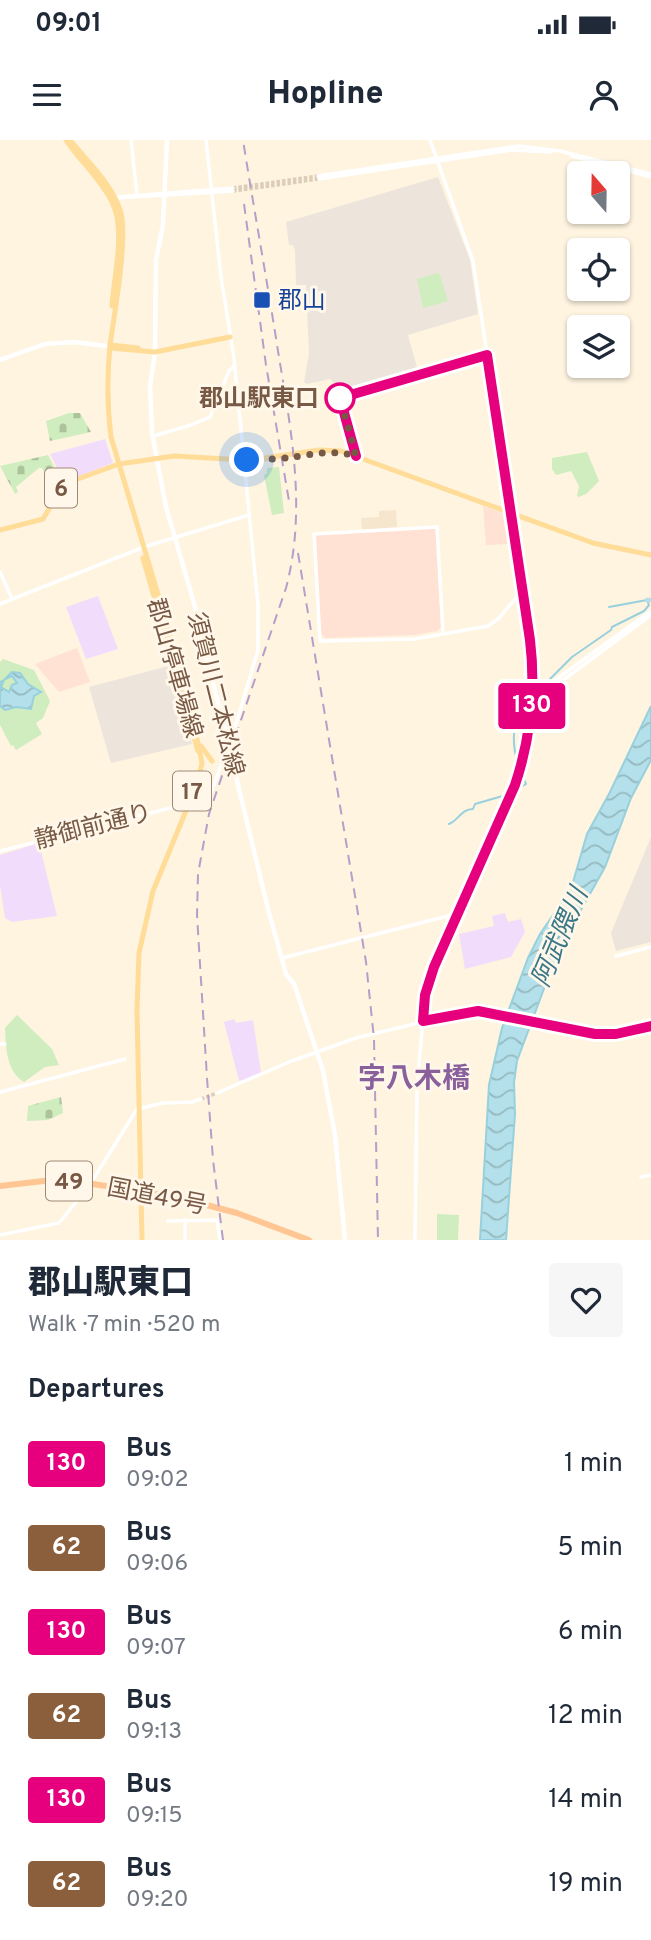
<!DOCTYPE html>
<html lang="en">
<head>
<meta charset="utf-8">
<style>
  body { margin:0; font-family:Overpass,"Noto Sans JP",sans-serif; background:#f6f6f7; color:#1f2937; height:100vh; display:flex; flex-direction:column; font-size:26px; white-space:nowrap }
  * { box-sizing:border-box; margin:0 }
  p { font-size:23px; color:#747a83 }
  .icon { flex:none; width:38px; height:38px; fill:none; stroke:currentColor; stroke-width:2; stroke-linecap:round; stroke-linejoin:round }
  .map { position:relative; height:1100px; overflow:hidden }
  .side { display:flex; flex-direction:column; background:#fff; flex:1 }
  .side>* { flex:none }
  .badge { padding:0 14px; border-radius:5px; font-size:24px; line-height:46px }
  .needle { width:46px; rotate:340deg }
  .fabs { position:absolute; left:567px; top:21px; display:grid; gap:14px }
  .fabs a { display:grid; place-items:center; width:63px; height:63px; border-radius:7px; background:#fff; box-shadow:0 2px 5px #0004; font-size:35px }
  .you { position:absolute; width:35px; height:35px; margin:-18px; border:5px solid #fff; border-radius:50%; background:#1a73e8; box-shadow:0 0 0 10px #1a73e833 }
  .map>.badge { position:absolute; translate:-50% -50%; box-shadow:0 0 0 4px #fff }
  h2 { padding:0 28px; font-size:26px; line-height:63px }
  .round { display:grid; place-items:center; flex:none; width:74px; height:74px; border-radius:7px; background:#f6f6f7 }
  .head { display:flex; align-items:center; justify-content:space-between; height:119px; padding:0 28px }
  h1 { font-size:33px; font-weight:800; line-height:52px }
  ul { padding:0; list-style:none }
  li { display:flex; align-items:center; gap:21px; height:84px; padding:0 28px }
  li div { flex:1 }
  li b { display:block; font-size:26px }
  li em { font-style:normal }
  li .badge { min-width:77px; font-weight:700; text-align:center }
  .status { display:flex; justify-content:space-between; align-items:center; height:49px; padding:0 35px; background:#fff; direction:ltr }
  .status svg { height:19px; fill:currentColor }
  header { display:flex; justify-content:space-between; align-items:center; height:91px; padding:0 28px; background:#fff; font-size:32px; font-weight:800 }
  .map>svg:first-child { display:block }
</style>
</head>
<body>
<div class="status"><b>09:01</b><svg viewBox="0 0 49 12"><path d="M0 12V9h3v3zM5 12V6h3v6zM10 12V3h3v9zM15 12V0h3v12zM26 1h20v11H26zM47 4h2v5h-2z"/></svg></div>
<header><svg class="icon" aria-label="menu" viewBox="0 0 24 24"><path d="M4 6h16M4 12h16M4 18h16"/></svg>Hopline<svg class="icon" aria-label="person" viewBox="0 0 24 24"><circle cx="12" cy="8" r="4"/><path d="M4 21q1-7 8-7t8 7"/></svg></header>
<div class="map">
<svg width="651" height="1100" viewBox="0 0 651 1100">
  <defs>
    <pattern id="cemetery-stones" width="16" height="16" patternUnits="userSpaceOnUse" patternTransform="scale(1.75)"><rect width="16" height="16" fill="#cfedbe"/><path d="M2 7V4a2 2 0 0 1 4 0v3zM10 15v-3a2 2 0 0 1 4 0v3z" fill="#adc39c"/></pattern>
    <pattern id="water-waves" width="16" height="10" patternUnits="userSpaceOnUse" patternTransform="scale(1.75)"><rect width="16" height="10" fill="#b3e0ea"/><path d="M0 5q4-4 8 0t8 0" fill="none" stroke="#96b9bf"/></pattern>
  </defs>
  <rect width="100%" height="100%" fill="#fef4e0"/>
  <!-- residential -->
  <path fill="#f7e6ce" d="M396,370L397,387L362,390L361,378L379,377V371Z"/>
  <!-- commercial -->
  <g fill="#ffe2d4">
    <path d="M483,366L508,375L512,404L486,405Z"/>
    <path d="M436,388L441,487L437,491L414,495L325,498L321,494L316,395Z"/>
    <path d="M77,508L90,542L59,552L35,524Z"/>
  </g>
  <!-- industrial -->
  <g fill="#ede5dc">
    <path d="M438,37L470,120L478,174L408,195L418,231L344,252L330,239L307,244L304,242L309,214L306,145H296L295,110L293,105H289L286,82Z"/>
    <path d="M172,525L192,604L111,623L89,547Z"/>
    <path d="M651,697V802L616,811L611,793Z"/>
  </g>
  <!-- education -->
  <g fill="#f1ddfb">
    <path d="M105,299L113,323L64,342L50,314Z"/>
    <path d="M98,456L118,509L86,519L66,467Z"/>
    <path d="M39,703L57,776L12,782L5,778L0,745V715Z"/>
    <path d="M505,773L508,782L521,779L525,792L511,817L465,829L459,794L494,786L492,776Z"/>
    <path d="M234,879L236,883L253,880L261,932L254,937L239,941L224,882Z"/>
  </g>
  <!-- cemetery -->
  <g fill="url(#cemetery-stones)">
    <path d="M69,273H80L91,292L50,301L46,281Z"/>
    <path d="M48,315L59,336L48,341L42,328H39L16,347L18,352L15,354L0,326Z"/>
    <path d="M61,957L63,973L48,980L27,981L28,966Z"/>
  </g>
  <!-- park -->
  <g fill="#cfedbe">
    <path d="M438,133L440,135L448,161L423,168L417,139Z"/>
    <path d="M587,312L599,341L586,354L579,357L577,356L579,346L571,331L556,335L552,329V318Z"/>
    <path d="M279,327L284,373L272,375L264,335L267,333V328Z"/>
    <path d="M3,519L34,530L50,561L43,578L36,583L42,594L16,610L13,605L11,606L0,585V522Z"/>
    <path d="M17,875L52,909L59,925L45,927L24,942C6,931 6,907 5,888Z"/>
    <path d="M437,1074L459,1075L458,1100H437Z"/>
  </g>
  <!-- water -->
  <g fill="url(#water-waves)" stroke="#98d0dd" stroke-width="2">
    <path d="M12,532L20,533L28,544L41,552L34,556L31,569L16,567L5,570L0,566V542L4,540L1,547L9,552L12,545L17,543L12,536L5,539Z"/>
    <path d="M651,566V620L631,658L605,727L558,811L517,921L514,942L515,974L506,1100H480L489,945L502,888L528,818L540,794L571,749L587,694L609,654Z"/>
  </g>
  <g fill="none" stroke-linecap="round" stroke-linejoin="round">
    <!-- stream -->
    <g stroke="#98d0dd" stroke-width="2">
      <path d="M543,546L572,517L611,490L612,487L644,471L649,465L647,460L609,467"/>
      <path d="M449,684C459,680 461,669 473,669L475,664L506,655H513L516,650L526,644C515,622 510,599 517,576C518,569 524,566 526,556L536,553"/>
    </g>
    <!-- river -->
    <path stroke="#b3e0ea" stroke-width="4.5" d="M647,460H651"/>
    <!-- tertiary-tunnel -->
    <g stroke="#dccdb9" stroke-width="3.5" stroke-dasharray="3.5 2" stroke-linecap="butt">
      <path d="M233,48L318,36"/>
      <path d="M233,51L319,39"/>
      <path d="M201,959L217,953"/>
    </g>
    <!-- tertiary -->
    <g stroke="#fff" stroke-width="3.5">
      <path d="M131,0L137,55"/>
      <path d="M572,16L651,37"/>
      <path d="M318,36L519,6L560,11L651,34"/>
      <path d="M319,39L511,10L551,12"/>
      <path d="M117,57L233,48"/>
      <path d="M116,58L233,51"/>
      <path d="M153,296L191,285L210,277L229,231L234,226"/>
      <path d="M356,316L340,258L487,215"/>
      <path d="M0,432L12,459"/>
      <path d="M0,464L144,407L249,375"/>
      <path d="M443,493L437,387L314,394L320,501L415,499L488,486L498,479L522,451"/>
      <path d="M533,556L651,471"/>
      <path d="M535,557L547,552L651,475"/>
      <path d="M201,632L207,656"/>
      <path d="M0,711L194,662L208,655L212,650L234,591L258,510V465L234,218L221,137L206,0"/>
      <path d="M616,816L651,807"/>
      <path d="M282,818L452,775L456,776"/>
      <path d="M0,904H5"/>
      <path d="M0,952L125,919"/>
      <path d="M217,953L289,922L356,898L460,873H488L595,894H616L651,886"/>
      <path d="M641,1037L651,1035"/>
      <path d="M185,1080V1100"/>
      <path d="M168,1081L217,1080L220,1100"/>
      <path d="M0,1095L59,1083L89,1046L137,969L163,963L192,962L201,959"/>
      <path d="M415,1100L417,948L425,855L434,827C449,794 463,761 478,728C515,645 541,595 530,500L473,121L430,0"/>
    </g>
    <!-- secondary -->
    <g stroke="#fff" stroke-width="4.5">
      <path d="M167,0L163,85L156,120L155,212L150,247L152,293L166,367L194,463L268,769L286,834L294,844L323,931L335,995L345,1100"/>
      <path d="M0,220L45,204L74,202L107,206"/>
    </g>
    <!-- primary -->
    <g stroke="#ffdc97" stroke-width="5">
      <path d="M66,0C80,21 101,39 112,62C126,89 114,135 112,166"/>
      <path d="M70,0C87,21 112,44 120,70C129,94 114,176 110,205C107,236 107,266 111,297L188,555L202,623L197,644L153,751L139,813L137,870L142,1100"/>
      <path d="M110,205L138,208"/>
      <path d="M110,208L155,212L230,197"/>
      <path d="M265,318L319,310L341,311L593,403L651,415"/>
      <path d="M0,390L43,379L64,344L119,324L174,316L244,320L268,319"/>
      <path d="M143,418L198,611"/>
      <path d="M201,606L212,621"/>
    </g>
    <!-- trunk -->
    <path stroke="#ffc694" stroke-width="6" d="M0,1046L61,1039L176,1057L237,1073L309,1100"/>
    <!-- rail -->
    <g stroke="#b69ec9" stroke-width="2" stroke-dasharray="10 7" stroke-linecap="butt">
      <path d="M244,64L266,225L289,361"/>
      <path d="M298,413L366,822L374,899L378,1100"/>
      <path d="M223,1100L213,1020L207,938L197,775L198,734L209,674L286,448C307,369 291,290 278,211C267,140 254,70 243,0"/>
    </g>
  </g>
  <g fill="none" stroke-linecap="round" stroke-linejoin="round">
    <!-- line casing -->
    <g stroke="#fff" stroke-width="16">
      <path id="line" d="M356,316L340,258L487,215L530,500C536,550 531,597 515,645L434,827L425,855L423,881L478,871L595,894H616L651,886"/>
    </g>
    <!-- line -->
    <use href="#line" stroke="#e6007e" stroke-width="10"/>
    <!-- walk -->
    <path stroke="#785945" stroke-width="7" stroke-dasharray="0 12.6" d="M247,320C256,319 266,319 275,319C305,317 326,308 356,316L340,258"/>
  </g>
  <!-- markers -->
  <rect fill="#1a4fb4" stroke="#fff7e9" stroke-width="2.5" x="253" y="151" width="18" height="18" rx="3.5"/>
  <circle fill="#fff" stroke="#e6007e" stroke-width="3.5" cx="340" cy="258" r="14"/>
  <g text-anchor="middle" stroke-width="6" stroke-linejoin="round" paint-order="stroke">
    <!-- shield labels -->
    <g fill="#fff7e9" stroke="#a08876" stroke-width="2">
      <rect x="45" y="328.5" width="32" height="39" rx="5"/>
      <rect x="173" y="631.5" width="38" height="39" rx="5"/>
      <rect x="46" y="1021.5" width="46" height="39" rx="5"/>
    </g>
    <g font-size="23" font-weight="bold" fill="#785945">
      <text x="61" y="356">6</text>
      <text x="192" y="659">17</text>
      <text x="69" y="1049">49</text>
    </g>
    <!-- transit labels -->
    <g font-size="24" fill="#164399" stroke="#fff7e9" text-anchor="start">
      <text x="278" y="168">郡山</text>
    </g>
    <!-- stop labels -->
    <g font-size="24" font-weight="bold" fill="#785945" stroke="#fff7e9" text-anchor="end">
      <text x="319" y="266">郡山駅東口</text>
    </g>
    <!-- street labels -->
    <g font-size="24" fill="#785945" stroke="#fff7e9">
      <text transform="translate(175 528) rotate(74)" y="8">郡山停車場線</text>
      <text transform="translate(216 554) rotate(76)" y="8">須賀川二本松線</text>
      <text transform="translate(93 686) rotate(-14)" y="8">静御前通り</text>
      <text transform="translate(157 1056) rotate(11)" y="8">国道49号</text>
    </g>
    <!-- water labels -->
    <g font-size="26" font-style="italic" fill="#3a7787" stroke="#fff7e9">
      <text transform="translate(559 797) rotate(-67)" y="9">阿武隈川</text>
    </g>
    <!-- quarter labels -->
    <g font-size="28" font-weight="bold" fill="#8a609c" stroke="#fff7e9">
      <text x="414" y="947">字八木橋</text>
    </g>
  </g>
</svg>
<div class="fabs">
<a><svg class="needle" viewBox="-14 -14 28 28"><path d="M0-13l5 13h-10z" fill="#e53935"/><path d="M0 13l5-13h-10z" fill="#747a83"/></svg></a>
<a><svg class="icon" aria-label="locate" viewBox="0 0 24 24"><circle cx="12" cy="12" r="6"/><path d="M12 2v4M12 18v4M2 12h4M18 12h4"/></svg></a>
<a><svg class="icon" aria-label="layers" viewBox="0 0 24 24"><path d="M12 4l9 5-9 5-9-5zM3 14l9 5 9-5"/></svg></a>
</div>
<div class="you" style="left:247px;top:320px"></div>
<b class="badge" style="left:532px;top:566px;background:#e6007e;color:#fff">130</b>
</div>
<section class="side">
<div class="head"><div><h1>郡山駅東口</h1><p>Walk · 7 min · 520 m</p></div><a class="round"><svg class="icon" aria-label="heart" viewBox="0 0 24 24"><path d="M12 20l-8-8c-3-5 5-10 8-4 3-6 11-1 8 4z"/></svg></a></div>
<h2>Departures</h2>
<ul>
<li><span class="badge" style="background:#e6007e;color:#fff">130</span><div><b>Bus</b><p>09:02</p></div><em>1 min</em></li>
<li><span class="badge" style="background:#8b5e3c;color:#fff">62</span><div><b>Bus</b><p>09:06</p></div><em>5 min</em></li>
<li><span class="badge" style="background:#e6007e;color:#fff">130</span><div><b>Bus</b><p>09:07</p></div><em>6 min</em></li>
<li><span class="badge" style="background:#8b5e3c;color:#fff">62</span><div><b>Bus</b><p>09:13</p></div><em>12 min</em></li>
<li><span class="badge" style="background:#e6007e;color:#fff">130</span><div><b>Bus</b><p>09:15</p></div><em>14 min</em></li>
<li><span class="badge" style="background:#8b5e3c;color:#fff">62</span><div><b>Bus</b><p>09:20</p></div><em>19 min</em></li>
</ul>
</section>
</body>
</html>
